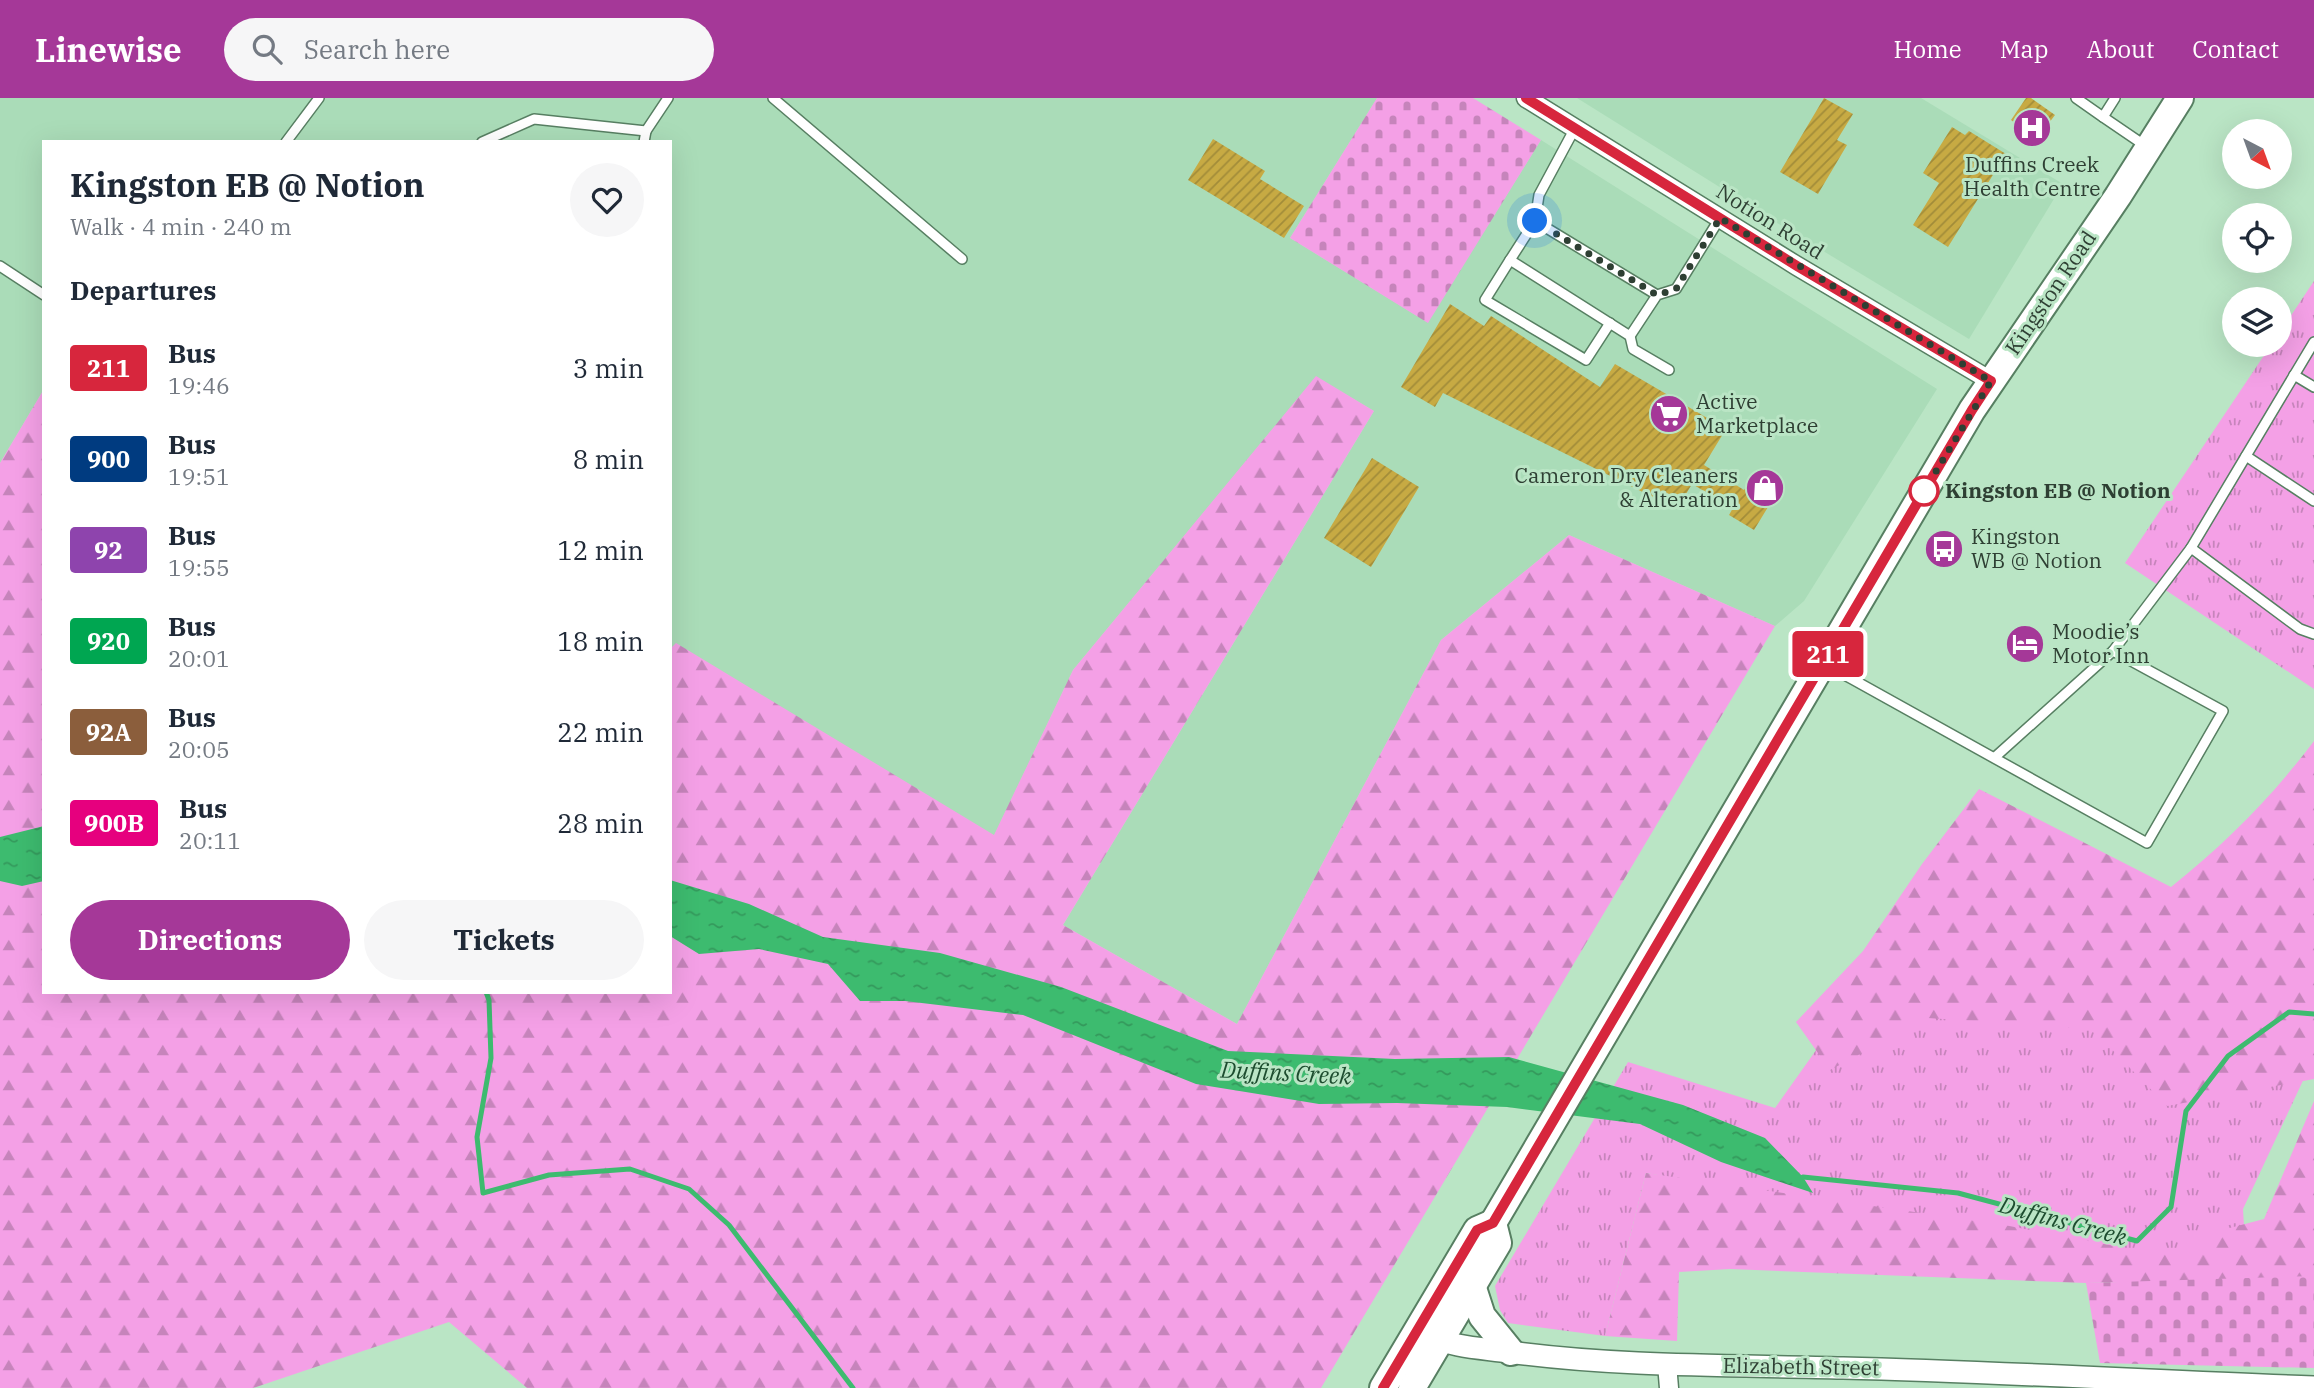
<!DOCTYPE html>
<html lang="en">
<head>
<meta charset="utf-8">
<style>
  body { margin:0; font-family:"IBM Plex Serif",serif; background:#f6f6f7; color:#1f2937; height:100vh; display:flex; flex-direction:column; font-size:26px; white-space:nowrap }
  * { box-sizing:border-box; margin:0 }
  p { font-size:23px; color:#747a83 }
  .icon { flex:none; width:38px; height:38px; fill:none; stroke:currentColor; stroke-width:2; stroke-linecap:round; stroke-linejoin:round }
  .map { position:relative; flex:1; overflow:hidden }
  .details { position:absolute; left:42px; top:42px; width:630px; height:854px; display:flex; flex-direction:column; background:#fff; border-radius:0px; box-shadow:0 7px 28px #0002 }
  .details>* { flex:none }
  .badge { padding:0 14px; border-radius:5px; font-size:24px; line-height:46px }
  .needle { width:46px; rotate:139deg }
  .buttons { position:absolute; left:2222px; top:21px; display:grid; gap:14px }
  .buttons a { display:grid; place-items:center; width:70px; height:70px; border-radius:50%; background:#fff; box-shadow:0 7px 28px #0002; font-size:35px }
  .you { position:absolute; width:35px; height:35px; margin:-18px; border:5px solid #fff; border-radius:50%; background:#1a73e8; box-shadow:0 0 0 10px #1a73e833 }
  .map>.badge { position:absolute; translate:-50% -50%; box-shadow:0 0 0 4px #fff }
  h2 { padding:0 28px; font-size:26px; line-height:63px }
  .round { display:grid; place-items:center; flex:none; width:74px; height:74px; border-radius:37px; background:#f6f6f7 }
  .head { display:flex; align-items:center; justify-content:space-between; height:119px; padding:0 28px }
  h1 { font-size:33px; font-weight:800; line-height:52px }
  .action { display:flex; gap:14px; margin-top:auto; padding:14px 28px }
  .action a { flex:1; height:80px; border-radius:42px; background:#a53898; color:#fff; font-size:28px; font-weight:800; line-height:80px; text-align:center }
  .action a+a { background:#f6f6f7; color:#1f2937 }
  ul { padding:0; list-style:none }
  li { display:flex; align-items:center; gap:21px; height:91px; padding:0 28px }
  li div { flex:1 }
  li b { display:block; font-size:26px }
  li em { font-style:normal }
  li .badge { min-width:77px; font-weight:700; text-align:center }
  header { display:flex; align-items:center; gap:42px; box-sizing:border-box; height:98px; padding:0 35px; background:#a53898; color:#fff }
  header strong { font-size:33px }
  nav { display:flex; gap:38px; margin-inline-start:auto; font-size:24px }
  .search { width:490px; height:63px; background:#f6f6f7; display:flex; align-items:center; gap:18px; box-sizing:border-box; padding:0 24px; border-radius:38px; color:#747a83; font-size:26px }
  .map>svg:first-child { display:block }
</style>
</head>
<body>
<header>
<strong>Linewise</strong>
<div class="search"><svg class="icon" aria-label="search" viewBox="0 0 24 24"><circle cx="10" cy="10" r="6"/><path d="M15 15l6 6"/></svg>Search here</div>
<nav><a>Home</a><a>Map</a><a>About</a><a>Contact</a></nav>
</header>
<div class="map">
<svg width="2314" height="1290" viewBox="0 0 2314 1290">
  <defs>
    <pattern id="grass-tufts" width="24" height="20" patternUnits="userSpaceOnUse" patternTransform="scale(1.75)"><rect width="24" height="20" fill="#f4a0e6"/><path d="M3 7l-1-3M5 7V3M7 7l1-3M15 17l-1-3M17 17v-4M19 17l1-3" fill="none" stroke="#c684bb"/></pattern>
    <pattern id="forest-firs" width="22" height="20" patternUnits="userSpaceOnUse" patternTransform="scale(1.75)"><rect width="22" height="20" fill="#f4a0e6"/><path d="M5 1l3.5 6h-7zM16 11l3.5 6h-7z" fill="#c684bb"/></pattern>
    <pattern id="cemetery-stones" width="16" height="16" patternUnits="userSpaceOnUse" patternTransform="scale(1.75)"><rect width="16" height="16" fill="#f4a0e6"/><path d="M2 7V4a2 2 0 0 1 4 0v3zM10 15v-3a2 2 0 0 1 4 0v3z" fill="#c684bb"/></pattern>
    <pattern id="water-ripples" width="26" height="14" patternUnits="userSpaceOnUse" patternTransform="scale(1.75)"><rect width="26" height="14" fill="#3dbb6f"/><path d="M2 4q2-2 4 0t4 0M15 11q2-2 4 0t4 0" fill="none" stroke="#34995c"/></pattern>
    <pattern id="building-hatch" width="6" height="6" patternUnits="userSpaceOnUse" patternTransform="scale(1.75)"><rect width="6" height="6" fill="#c7aa43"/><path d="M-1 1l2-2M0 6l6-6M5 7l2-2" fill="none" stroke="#a28c39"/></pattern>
  </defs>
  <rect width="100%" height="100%" fill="#bae5c5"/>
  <!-- built -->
  <g fill="#aadcb8">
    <path d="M0,0H1377L1290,140L1427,224L1541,42L1937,291L1804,503L1775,528L1569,437L1441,542L1237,926L1063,827L1374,313L1316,279L1073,572L994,738L676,546L670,551V44H44V291L0,365Z"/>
    <path d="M1577,0H1921L2063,86L1969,241L1795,136Z"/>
  </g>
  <!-- grass -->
  <g fill="url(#grass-tufts)">
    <path d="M2314,183V591L2125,465L2271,247H2280V234Z"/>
    <path d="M1846,910L2105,911L2314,959L2243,1111L2247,1180L1646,1075L1605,1238L1508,1225L1500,1212L1495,1188L1628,964L1775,1010Z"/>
  </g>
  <!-- forest -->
  <g fill="url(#forest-firs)">
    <path d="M1316,278L1374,313L1063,827L1237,926L1441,542L1569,437L1775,528L1321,1290H527L449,1224L253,1290H0V365L44,291V894H670V551L676,545L994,737L1073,572Z"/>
    <path d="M2314,643V981L2167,1008L2092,931L1928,920L1830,972L1796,924L1863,853L1922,766L1979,691L2171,789C2227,744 2271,700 2314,643Z"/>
    <path d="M2314,1003V1200L2144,1197L2135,1184L2086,1185L1730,1171L1679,1174L1677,1243L1605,1238L1646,1075L2004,1127L2151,1155L2192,1151L2199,1138L2264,1121Z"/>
  </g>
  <!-- cemetery -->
  <g fill="url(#cemetery-stones)">
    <path d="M1377,0H1473L1541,42L1428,225L1290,140Z"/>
    <path d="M2314,1178V1270L2100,1265L2086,1185Z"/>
  </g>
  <!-- water -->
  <g fill="url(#water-ripples)">
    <path d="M44,728V783L22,788L0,783V739Z"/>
    <path d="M670,782L749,806L823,839L940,855L1061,889L1228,953L1395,961L1509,959L1683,1007L1765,1040L1803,1079L1813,1095L1721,1064L1640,1026L1507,1009L1397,1005L1319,1006L1196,986L1023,917L905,903H860L828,866L759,851L699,856L670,838Z"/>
  </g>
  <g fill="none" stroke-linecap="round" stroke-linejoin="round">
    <!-- stream -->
    <g stroke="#3dbb6f" stroke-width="5">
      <path d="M486,894L489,902L491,960L477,1039L483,1095L549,1077L630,1071L689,1091L729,1127L853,1290"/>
      <path d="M1803,1079L1958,1095L2137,1143L2171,1109L2186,1013L2228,958L2289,914L2314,916"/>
    </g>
  </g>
  <!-- building -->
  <g fill="url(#building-hatch)">
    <path d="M1824,0L1853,16L1837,42L1847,47L1818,96L1780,74Z"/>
    <path d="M2026,0H2031L2055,17L2037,41L2011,22Z"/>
    <path d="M1952,29L1965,37L1969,33L2006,56L1948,149L1913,127L1939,85L1923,75Z"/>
    <path d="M1213,41L1265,73L1260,81L1304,108L1284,140L1188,82Z"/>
    <path d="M1450,206L1484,228L1491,218L1600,289L1615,266L1726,331L1704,367L1744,392L1754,376L1779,391L1754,432L1729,417L1733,410L1692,386L1677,411L1443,295L1435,309L1401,289Z"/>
    <path d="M1372,360L1419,389L1371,469L1324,440Z"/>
  </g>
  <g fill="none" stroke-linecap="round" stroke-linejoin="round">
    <!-- service casing -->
    <g stroke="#577f62" stroke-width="12">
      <g id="service">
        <path d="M773,0L962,161"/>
        <path d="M2076,0L2103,19"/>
        <path d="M2115,0L2103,19L2147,49"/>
        <path d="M286,44L319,0"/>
        <path d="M482,44L534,21L646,33L668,0"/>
        <path d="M644,44L646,33"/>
        <path d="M1535,123L1539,97L1575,30"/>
        <path d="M1510,162L1485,202L1586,262L1610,225"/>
        <path d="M0,168L44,197"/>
        <path d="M1657,197L1535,123L1510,162L1630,238L1657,197L1676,191L1720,120"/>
        <path d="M1630,238L1633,251L1669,272"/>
        <path d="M2294,277L2314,289"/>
        <path d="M2246,358L2314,403"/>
        <path d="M2191,450L2300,531L2314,536"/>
        <path d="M2113,553L2191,450L2314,244"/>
        <path d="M1824,566L1852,581L2147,745L2223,613L2113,553L1994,660"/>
      </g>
    </g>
    <!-- minor casing -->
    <g stroke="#577f62" stroke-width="21">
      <g id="minor">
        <path d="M1526,0L1797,168L1991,283"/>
        <path d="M1667,1266L1669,1290"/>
      </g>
    </g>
    <!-- tertiary casing -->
    <g stroke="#577f62" stroke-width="24">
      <path id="tertiary" d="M1427,1236C1452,1250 1481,1250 1509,1254C1620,1269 1731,1267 1843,1270C2000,1274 2157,1283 2314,1289"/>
    </g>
    <!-- primary casing -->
    <g stroke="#577f62" stroke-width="30">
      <g id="primary">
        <path d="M1493,1125L1972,312L2118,98L2180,0"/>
        <path d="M1472,1187L1482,1218L1511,1254"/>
        <path d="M1383,1290L1477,1132L1493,1125"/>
        <path d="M1412,1290L1498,1145L1493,1125"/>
      </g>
    </g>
    <!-- service -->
    <use href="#service" stroke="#fff" stroke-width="9"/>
    <!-- minor -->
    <use href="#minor" stroke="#fff" stroke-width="18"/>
    <!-- tertiary -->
    <use href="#tertiary" stroke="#fff" stroke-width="21"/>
    <!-- primary -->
    <use href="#primary" stroke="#fff" stroke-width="26"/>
  </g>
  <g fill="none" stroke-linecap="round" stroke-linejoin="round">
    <!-- line casing -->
    <g stroke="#fff" stroke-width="16">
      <path id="line" d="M1383,1290L1477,1132L1493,1125L1972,312L1991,283L1797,168L1526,0"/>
    </g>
    <!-- line -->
    <use href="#line" stroke="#d7263d" stroke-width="10"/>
    <!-- walk -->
    <path stroke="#2e3f33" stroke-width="7" stroke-dasharray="0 12.6" d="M1535,123L1657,197L1676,191L1720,120L1991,283L1924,393"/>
  </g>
  <!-- icons -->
  <defs>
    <g id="hospital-disc" transform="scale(2.0125)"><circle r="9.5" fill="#a53898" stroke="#bae5c5"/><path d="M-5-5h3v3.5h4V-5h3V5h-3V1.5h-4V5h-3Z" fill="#fff"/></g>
    <g id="supermarket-disc" transform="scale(2.0125)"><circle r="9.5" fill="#a53898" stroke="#bae5c5"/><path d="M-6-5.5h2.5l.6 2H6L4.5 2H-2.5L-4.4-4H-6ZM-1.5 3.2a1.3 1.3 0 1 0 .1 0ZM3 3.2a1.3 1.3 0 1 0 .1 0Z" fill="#fff"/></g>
    <g id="shop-disc" transform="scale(2.0125)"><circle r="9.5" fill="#a53898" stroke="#bae5c5"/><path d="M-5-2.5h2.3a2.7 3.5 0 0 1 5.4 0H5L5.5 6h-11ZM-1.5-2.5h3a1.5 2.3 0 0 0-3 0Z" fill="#fff"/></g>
    <g id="bus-disc" transform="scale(2.0125)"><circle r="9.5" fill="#a53898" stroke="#bae5c5"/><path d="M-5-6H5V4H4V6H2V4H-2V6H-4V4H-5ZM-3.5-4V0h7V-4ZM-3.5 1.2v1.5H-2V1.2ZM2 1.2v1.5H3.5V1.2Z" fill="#fff"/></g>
    <g id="hotel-disc" transform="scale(2.0125)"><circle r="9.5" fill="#a53898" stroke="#bae5c5"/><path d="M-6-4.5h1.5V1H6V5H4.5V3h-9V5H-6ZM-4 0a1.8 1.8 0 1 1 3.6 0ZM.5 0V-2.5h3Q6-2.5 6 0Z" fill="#fff"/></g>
  </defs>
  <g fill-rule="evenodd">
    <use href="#hospital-disc" x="2032" y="30"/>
    <use href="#supermarket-disc" x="1669" y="316"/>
    <use href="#shop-disc" x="1765" y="390"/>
    <use href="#bus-disc" x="1944" y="451"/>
    <use href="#hotel-disc" x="2025" y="546"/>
  </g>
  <!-- markers -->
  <circle fill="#fff" stroke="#d7263d" stroke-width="3.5" cx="1924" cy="393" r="14"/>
  <g text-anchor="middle" stroke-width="6" stroke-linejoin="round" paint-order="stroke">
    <!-- poi labels -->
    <g font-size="21" fill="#2e3f33" stroke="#bae5c5" text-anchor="start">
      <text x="2032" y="74" text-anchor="middle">Duffins Creek<tspan x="2032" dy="24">Health Centre</tspan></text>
      <text x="1696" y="311">Active<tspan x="1696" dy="24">Marketplace</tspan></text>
      <text x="1738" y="385" text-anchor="end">Cameron Dry Cleaners<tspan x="1738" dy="24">&amp; Alteration</tspan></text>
      <text x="1971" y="446">Kingston<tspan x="1971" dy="24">WB @ Notion</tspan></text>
      <text x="2052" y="541">Moodie’s<tspan x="2052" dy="24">Motor Inn</tspan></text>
    </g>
    <!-- street labels -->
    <g font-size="21" fill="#2e3f33" stroke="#bae5c5">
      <text transform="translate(1770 124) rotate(32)" y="7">Notion Road</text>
      <text transform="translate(2051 195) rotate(-56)" y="7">Kingston Road</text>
      <text transform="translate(1801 1269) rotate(1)" y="7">Elizabeth Street</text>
    </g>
    <!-- stop labels -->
    <g font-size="21" font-weight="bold" fill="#2e3f33" stroke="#bae5c5" text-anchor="start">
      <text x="1945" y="400">Kingston EB @ Notion</text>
    </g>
    <!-- water labels -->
    <g font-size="23" font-style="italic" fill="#1d4d2f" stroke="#bae5c5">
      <text transform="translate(1286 975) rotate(3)" y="8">Duffins Creek</text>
      <text transform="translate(2063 1123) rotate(15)" y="8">Duffins Creek</text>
    </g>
  </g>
</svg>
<div class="buttons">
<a><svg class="needle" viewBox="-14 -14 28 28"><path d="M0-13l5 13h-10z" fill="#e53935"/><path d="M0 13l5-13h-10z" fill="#747a83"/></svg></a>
<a><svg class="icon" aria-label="locate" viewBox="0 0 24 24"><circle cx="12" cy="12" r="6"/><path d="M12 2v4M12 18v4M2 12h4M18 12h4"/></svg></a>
<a><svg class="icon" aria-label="layers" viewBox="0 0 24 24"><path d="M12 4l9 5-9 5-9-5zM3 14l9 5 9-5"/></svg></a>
</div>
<div class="you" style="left:1535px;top:123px"></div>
<b class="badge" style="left:1828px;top:556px;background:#d7263d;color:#fff">211</b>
<section class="details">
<div class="head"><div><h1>Kingston EB @ Notion</h1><p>Walk · 4 min · 240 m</p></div><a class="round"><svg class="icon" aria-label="heart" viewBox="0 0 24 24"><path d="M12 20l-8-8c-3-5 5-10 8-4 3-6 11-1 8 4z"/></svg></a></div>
<h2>Departures</h2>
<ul>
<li><span class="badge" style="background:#d7263d;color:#fff">211</span><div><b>Bus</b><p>19:46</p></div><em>3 min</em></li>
<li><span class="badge" style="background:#003b80;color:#fff">900</span><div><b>Bus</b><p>19:51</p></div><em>8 min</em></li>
<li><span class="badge" style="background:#8e44ad;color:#fff">92</span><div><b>Bus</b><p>19:55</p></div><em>12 min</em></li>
<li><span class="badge" style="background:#00a651;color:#fff">920</span><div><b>Bus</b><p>20:01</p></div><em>18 min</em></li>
<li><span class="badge" style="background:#8b5e3c;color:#fff">92A</span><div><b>Bus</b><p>20:05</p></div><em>22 min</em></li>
<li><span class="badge" style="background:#e6007e;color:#fff">900B</span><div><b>Bus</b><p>20:11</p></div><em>28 min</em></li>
</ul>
<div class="action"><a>Directions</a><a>Tickets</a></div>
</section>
</div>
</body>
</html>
